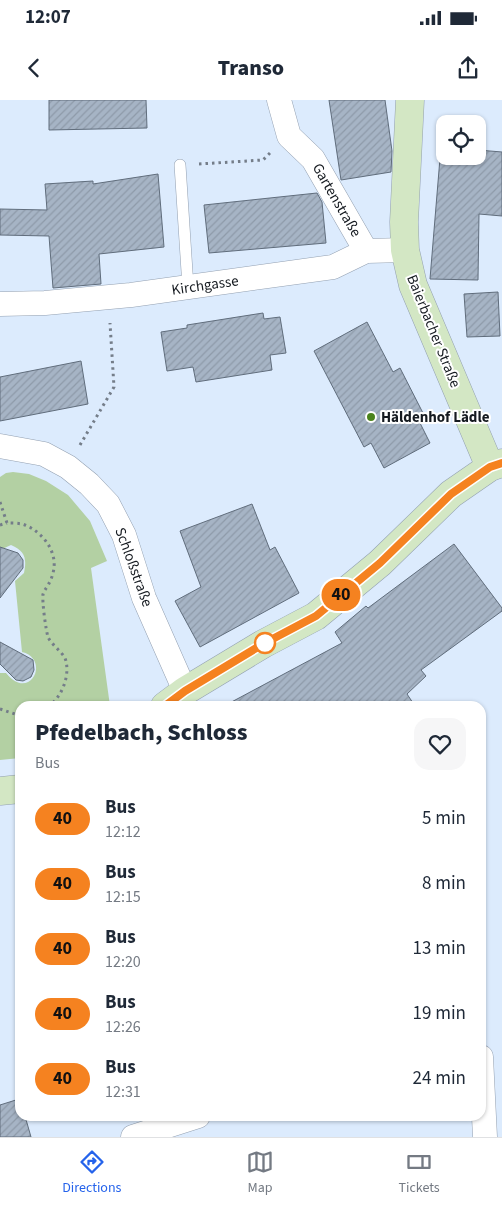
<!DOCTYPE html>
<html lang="en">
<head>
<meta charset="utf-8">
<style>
  body { margin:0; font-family:"Source Sans 3",sans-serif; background:#f6f6f7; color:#1f2937; height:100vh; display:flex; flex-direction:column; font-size:19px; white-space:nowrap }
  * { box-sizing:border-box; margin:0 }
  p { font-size:16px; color:#747a83 }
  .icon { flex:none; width:28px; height:28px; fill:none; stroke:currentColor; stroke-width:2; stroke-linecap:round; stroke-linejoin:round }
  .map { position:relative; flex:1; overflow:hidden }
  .sheet { position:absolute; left:15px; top:601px; width:471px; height:420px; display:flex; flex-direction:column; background:#fff; border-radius:15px; box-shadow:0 1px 4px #0004 }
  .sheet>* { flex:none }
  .badge { padding:0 10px; border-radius:16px; font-size:18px; line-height:32px }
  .fabs { position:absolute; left:436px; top:15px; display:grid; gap:10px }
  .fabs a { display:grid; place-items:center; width:50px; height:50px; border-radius:10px; background:#fff; box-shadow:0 1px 4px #0004; font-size:25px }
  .map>.badge { position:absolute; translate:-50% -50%; box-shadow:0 0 0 2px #fff }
  .round { display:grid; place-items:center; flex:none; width:52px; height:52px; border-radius:15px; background:#f6f6f7 }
  .headline { display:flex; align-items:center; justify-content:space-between; height:85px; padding:0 20px }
  h1 { font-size:24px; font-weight:800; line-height:38px }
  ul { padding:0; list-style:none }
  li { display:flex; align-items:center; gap:15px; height:65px; padding:0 20px }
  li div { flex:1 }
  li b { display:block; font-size:19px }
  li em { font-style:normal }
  li .badge { min-width:55px; font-weight:700; text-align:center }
  .status { display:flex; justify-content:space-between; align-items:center; height:35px; padding:0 25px; background:#fff; direction:ltr }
  .status svg { height:14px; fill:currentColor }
  header { display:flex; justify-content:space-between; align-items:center; height:65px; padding:0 20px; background:#fff; font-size:22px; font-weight:800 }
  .tab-bar { display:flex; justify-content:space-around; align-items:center; height:70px; border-top:1px solid #e0e1e3; background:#fff; font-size:14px; color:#747a83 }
  .tab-bar a { display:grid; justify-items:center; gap:2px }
  .tab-bar .current { color:#2563eb }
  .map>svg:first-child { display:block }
</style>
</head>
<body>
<div class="status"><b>12:07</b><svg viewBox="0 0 49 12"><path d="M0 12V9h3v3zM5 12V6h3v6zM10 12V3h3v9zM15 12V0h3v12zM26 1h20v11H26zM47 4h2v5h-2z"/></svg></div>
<header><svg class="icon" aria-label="back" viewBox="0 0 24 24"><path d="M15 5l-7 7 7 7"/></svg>Transo<svg class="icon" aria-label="share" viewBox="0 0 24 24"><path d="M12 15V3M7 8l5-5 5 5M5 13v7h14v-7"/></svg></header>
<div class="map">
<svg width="502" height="1037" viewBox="0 0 502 1037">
  <defs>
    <pattern id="building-hatch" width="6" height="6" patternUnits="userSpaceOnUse" patternTransform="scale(1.25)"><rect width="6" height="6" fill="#a6b4c5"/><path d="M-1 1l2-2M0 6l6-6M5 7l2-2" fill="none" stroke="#8e9aa9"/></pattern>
  </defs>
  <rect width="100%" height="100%" fill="#dcebfd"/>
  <!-- green -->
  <path fill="#b3d0a3" d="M13,372L29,374L46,381L68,395L90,421L107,461L91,468L110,606H20V658L0,660V573H6C30,603 51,559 22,552L15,481L24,473C27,458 25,451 11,445L0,450V377L6,373Z"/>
  <!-- building -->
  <g fill="url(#building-hatch)" stroke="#606d7c">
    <path d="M49,0H146L147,28L49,30Z"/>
    <path d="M329,0H385L392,51L391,72L341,80Z"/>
    <path d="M441,46H445V56H478V50L502,52V116L479,114L478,180L430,179Z"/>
    <path d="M158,74L164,147L99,154L101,184L53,188L49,136L0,135V109L47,110L45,84L93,81V84Z"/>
    <path d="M317,93L322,102L326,143L209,153L204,105Z"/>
    <path d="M498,192L500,236L467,237L464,194Z"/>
    <path d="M263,213L264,219L280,217L286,253L270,255L272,270L196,282L193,267L167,271L161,232L187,228V225Z"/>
    <path d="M367,222L393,272L400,268L424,315L418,319L430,343L384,368L371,343L364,347L314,251Z"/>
    <path d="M81,261L88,304L0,321V277Z"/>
    <path d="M252,404L270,450L275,447L299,493L200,547L175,501L201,487L180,431Z"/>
    <path d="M454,444L502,508V511L421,570L426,576L407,594L415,606H224L342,543L335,532L366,506L368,508Z"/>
    <path d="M0,447L18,453L23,460V468L0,498Z"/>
    <path d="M0,542L33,560L34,570L31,577L23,581L16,580L0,564Z"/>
    <path d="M19,999L20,1016H25L31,1037H0V1005Z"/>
  </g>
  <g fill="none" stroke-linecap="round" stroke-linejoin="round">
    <!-- lane casing -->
    <g stroke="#93a0b1" stroke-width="12">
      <path id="lane" d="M180,65L188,187"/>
    </g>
    <!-- street casing -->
    <g stroke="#93a0b1" stroke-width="25">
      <g id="street">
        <path d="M279,0L289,36L313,59L366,151"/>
        <path d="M0,204L45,203L131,195L333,167L366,151L405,150"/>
        <path d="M0,346L44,354L68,367L89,384L108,404L124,435L144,498L185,591"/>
        <path d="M481,957L485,1037"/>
        <path d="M133,1037L198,1016"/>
      </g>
    </g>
    <!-- secondary casing -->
    <g stroke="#93a0b1" stroke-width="29">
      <g id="secondary">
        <path d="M410,0L404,122L405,150L413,185L490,367"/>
        <path d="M165,606L185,591L263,544L316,516L380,463L451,394L490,367L502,363"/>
        <path d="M0,691L20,689"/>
      </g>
    </g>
    <!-- path -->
    <g stroke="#747d89" stroke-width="3" stroke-dasharray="2.5 4" stroke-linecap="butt">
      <path d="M199,64L263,60L270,53"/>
      <path d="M80,345L114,287L110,223"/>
      <path d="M0,402L7,423C11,423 17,423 22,424C36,428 50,442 53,456C56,465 53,477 48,485C46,489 43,492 43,495C42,502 46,531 48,537C51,544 61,551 65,558C71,574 62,597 49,606"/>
      <path d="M0,425L7,423"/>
      <path d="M0,609L15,614H20"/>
    </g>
    <!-- lane -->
    <use href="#lane" stroke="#fff" stroke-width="11"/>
    <!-- street -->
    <use href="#street" stroke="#fff" stroke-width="24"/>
    <!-- secondary -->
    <use href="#secondary" stroke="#d3e7c4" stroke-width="28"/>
  </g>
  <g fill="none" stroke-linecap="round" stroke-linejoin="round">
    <!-- line casing -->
    <g stroke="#fff" stroke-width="11">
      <path id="line" d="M165,606L185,591L263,544L316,516L380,463L451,394L490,367L502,363"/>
    </g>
    <!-- line -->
    <use href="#line" stroke="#f58220" stroke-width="8"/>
  </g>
  <!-- markers -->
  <circle fill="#4b831d" stroke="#fff" stroke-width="2" cx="371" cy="317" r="5"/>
  <circle fill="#fff" stroke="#f58220" stroke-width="2.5" cx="265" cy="543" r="10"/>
  <g text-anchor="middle" stroke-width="4" stroke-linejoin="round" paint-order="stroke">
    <!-- street labels -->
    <g font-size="15" fill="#151a20" stroke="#fff">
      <text transform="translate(337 100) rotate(60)" y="5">Gartenstraße</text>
      <text transform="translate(205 185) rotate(-8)" y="5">Kirchgasse</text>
      <text transform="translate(434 231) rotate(68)" y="5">Baierbacher Straße</text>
      <text transform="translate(134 467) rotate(70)" y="5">Schloßstraße</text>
    </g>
    <!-- poi labels -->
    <g font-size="15" font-weight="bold" fill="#151a20" stroke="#fff" text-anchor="start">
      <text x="381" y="322">Häldenhof Lädle</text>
    </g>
  </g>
</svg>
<div class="fabs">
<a><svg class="icon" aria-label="locate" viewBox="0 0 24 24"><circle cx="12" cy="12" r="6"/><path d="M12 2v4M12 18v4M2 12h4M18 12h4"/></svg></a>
</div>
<b class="badge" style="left:341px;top:495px;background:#f58220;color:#111">40</b>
<section class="sheet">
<div class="headline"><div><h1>Pfedelbach, Schloss</h1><p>Bus</p></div><a class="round"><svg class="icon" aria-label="heart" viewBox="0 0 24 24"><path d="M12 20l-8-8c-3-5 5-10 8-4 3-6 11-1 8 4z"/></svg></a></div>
<ul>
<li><span class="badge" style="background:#f58220;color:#111">40</span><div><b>Bus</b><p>12:12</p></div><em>5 min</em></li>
<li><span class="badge" style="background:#f58220;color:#111">40</span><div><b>Bus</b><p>12:15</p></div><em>8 min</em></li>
<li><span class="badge" style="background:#f58220;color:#111">40</span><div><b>Bus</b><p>12:20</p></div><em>13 min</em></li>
<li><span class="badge" style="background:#f58220;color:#111">40</span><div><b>Bus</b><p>12:26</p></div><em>19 min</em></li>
<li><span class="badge" style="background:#f58220;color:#111">40</span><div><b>Bus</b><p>12:31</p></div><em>24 min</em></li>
</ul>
</section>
</div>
<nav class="tab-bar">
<a class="current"><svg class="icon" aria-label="directions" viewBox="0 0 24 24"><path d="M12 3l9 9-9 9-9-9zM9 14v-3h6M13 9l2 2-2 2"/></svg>Directions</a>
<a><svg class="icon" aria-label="map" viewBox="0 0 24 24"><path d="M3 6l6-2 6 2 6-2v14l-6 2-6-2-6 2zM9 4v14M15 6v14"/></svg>Map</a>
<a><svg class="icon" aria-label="tickets" viewBox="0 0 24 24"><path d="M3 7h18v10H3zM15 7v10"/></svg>Tickets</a>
</nav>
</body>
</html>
